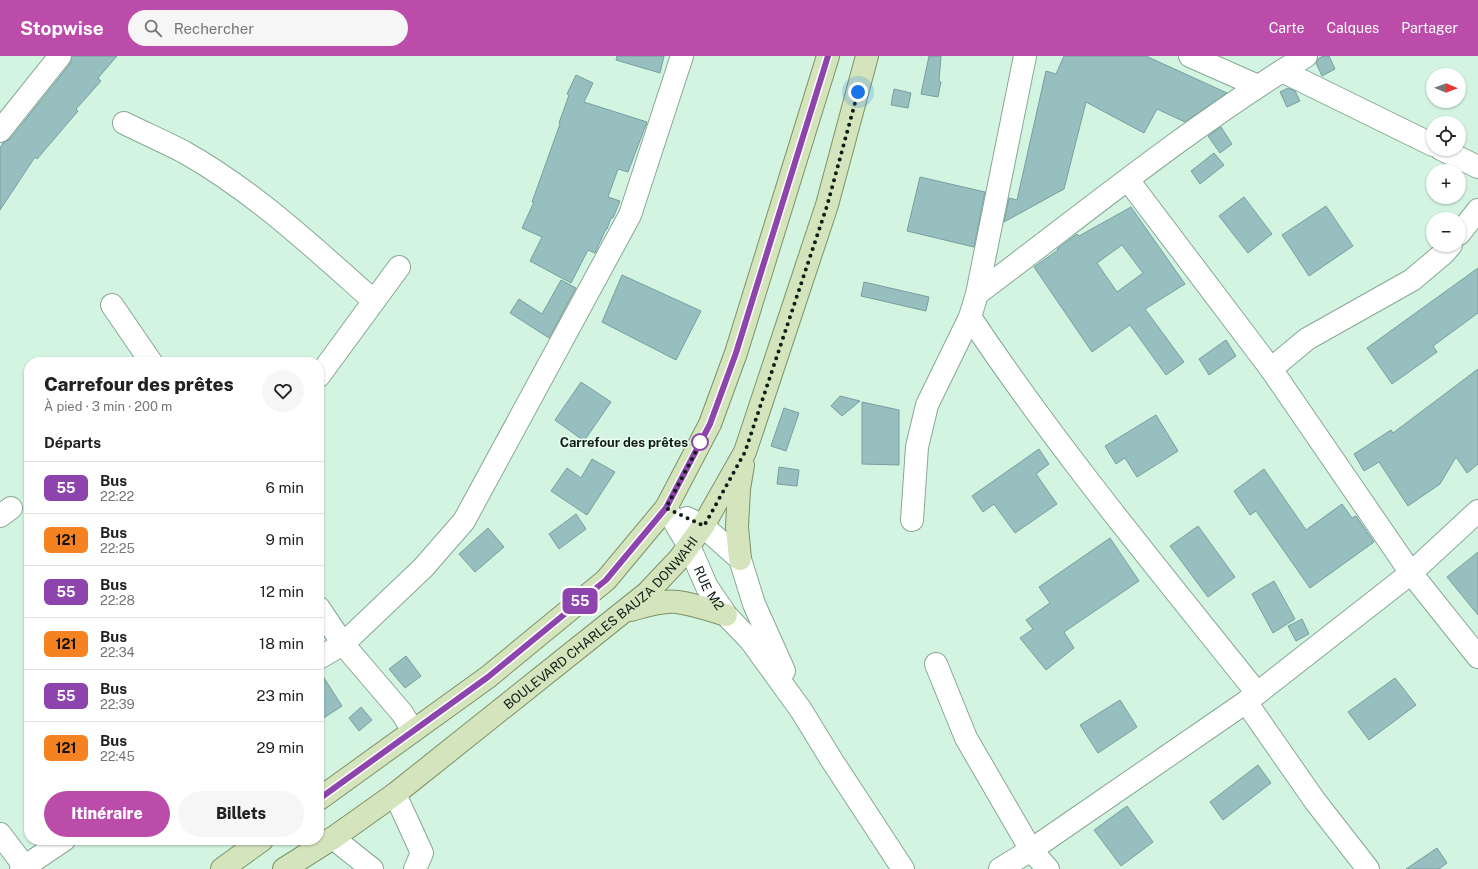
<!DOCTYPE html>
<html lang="fr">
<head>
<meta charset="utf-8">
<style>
  body { margin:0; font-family:"Public Sans",sans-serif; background:#f6f6f6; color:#222; height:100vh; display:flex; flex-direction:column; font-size:15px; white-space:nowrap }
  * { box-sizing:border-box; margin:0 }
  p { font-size:13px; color:#767676 }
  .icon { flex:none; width:22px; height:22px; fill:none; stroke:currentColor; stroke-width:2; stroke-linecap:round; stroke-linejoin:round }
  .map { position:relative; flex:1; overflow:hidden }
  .side { position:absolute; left:24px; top:301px; width:300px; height:488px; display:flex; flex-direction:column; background:#fff; border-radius:16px; box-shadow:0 1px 3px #0004 }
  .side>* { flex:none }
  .badge { padding:0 8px; border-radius:6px; font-size:14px; line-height:26px }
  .needle { width:26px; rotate:91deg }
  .fabs { position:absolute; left:1426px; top:12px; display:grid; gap:8px }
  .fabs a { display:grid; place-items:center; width:40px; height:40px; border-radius:50%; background:#fff; box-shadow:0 1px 3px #0004; font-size:20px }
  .you { position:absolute; width:20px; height:20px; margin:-10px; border:3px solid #fff; border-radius:50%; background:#1a73e8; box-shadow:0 0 0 6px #1a73e833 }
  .map>.badge { position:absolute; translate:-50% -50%; box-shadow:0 0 0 2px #fff }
  h2 { padding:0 20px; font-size:15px; line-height:36px }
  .round { display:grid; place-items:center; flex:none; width:42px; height:42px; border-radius:21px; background:#f6f6f6 }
  .head { display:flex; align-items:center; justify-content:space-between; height:68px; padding:0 20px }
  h1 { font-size:19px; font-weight:800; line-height:30px }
  .cta { display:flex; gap:8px; margin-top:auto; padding:8px 20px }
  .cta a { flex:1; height:46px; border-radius:24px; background:#bb4caa; color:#fff; font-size:16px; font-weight:800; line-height:46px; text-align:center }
  .cta a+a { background:#f6f6f6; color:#222 }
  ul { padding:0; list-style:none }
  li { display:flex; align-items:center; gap:12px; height:52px; padding:0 20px; border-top:1px solid #e0e0e0 }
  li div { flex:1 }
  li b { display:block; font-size:15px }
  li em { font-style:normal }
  li .badge { min-width:44px; font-weight:700; text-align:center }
  header { display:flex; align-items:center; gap:24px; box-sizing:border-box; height:56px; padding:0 20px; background:#bb4caa; color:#fff }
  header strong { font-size:19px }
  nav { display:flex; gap:22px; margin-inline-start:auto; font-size:14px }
  .search { width:280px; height:36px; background:#f6f6f6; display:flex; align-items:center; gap:10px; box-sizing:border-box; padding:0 14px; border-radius:22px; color:#767676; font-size:15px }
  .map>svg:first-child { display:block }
</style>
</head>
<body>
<header>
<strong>Stopwise</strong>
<div class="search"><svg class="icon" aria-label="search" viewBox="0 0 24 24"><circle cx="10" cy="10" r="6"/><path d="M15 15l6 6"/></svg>Rechercher</div>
<nav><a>Carte</a><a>Calques</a><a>Partager</a></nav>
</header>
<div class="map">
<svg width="1478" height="813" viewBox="0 0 1478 813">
  <rect width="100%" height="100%" fill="#d3f4e1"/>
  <!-- building -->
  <g fill="#97bfbf" stroke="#789f9f" fill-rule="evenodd">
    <path d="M72,0H117L98,22L101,25L76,53L78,55L37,103L35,101L0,154V92L3,87L10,83L70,8Z"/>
    <path d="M617,0H664L660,17L616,4Z"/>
    <path d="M929,0H941L939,25L941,26L938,41L921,38Z"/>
    <path d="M1064,0H1146L1227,37L1185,66L1157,53L1144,77L1086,46L1064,133L1004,166L1009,142L1017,144L1046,15L1056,18Z"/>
    <path d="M1323,0H1329L1335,13L1322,20L1316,7L1318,3Z"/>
    <path d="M576,19L593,27L584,46L647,66L628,116L618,113L608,141L620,145L613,162H611L607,173H606L595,197L588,194L571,227L530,205L542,181L522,172L534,146H532L560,68L559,67L569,39L567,38Z"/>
    <path d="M1288,32L1295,35L1300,45L1287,51L1280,36Z"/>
    <path d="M894,33L911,37L908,52L891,49Z"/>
    <path d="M1221,71L1232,88L1220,97L1208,80Z"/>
    <path d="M1214,97L1224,109L1200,128L1191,115Z"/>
    <path d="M920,121L985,136L974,191L907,175Z"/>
    <path d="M1244,141L1272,178L1248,197L1219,160Z"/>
    <path d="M1326,150L1353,190L1309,220L1282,179Z"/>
    <path d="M1131,151L1185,228L1145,253L1184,306L1166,319L1130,269L1092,296L1034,211L1058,194L1057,193L1077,178L1079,180ZM1122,189L1143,217L1117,236L1097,207Z"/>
    <path d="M1478,212V257L1433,290L1437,296L1392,328L1367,292Z"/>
    <path d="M622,219L701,255L676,304L602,266Z"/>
    <path d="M561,224L576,232L549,282L510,257L519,243L542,258Z"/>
    <path d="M864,226L929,241L926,255L861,240Z"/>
    <path d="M1226,284L1236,300L1209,319L1199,303Z"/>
    <path d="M1478,313V408L1467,417L1456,401L1440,428L1408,450L1379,406L1364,415L1354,398L1391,374L1393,377Z"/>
    <path d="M581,326L611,346L584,385L555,364Z"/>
    <path d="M840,340L860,345L842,360L831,350Z"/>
    <path d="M862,346L899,354V409L862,408Z"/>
    <path d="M784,352L799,357L786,395L771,390Z"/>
    <path d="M1156,359L1178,395L1137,421L1125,402L1116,408L1105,390Z"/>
    <path d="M1039,393L1049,408L1036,418L1057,448L1015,477L994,448L983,456L972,440Z"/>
    <path d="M592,403L615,416L587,459L551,435L567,412L581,422Z"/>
    <path d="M779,411L799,414L797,430L777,428Z"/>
    <path d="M1264,413L1306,474L1342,448L1352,462L1356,460L1374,486L1310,532L1256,455L1250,459L1234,435Z"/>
    <path d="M576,458L586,473L559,493L549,478Z"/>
    <path d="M1198,470L1235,521L1208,541L1170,490Z"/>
    <path d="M488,472L504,491L475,516L459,498Z"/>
    <path d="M1110,482L1139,525L1064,576L1074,592L1046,614L1020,582L1033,573L1026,564L1050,547L1039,531Z"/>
    <path d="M1478,496V559L1447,521Z"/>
    <path d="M1274,525L1295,563L1273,577L1252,538Z"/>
    <path d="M1302,563L1309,578L1296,585L1288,570Z"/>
    <path d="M406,600L421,620L405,632L389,613Z"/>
    <path d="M319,614L342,650L319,665Z"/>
    <path d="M1395,622L1416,649L1369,684L1348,656Z"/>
    <path d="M1120,644L1137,671L1098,697L1080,669Z"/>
    <path d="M361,651L372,664L359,675L349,662Z"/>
    <path d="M1258,709L1271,727L1223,764L1210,746Z"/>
    <path d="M1127,750L1153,786L1121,810L1094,774Z"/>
    <path d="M1437,792L1447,807L1439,813H1406Z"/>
  </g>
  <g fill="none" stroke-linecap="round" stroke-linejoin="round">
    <!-- minor casing -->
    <g stroke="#88a796" stroke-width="24">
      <g id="minor">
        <path d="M1190,0L1258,30"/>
        <path d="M1282,15L1433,89"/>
        <path d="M124,67C144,77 165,86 184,96C255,136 314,192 374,245"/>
        <path d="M0,75L60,0"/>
        <path d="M1441,93L1478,111"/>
        <path d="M1128,124L1271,313L1411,517L1478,601"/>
        <path d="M1459,178L1478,154"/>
        <path d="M977,238C1085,157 1191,70 1306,0"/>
        <path d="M112,249L151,306"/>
        <path d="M970,261C1058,393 1159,514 1257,637"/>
        <path d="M1271,313L1307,283L1412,224L1444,197L1451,189"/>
        <path d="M319,320L399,211"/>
        <path id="s1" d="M666,452L689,490L707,531L726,559L751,585L801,654L831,703L903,813"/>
        <path d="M0,460L11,452"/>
        <path d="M687,462L703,470L740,503L754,548L784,615"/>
        <path d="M912,464L917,391L927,349L970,261L977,238L1025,0"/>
        <path d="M319,552L343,588L423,512L464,465L630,159L682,0"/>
        <path d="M319,602L343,588L402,657L413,675"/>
        <path d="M936,608L966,682L1031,794L1048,813"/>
        <path d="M1246,646L1315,745L1368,813"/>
        <path d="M395,738L422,797L415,813"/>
        <path d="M0,778L25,811"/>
        <path d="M333,782L372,813"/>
        <path d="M21,813L64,784"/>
        <path d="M1000,813L1031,794L1246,646L1411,517L1478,455"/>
      </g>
    </g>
    <!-- major casing -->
    <g stroke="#7d9265" stroke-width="24">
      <g id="major">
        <path d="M740,503L737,471L739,433L743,409"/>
        <path d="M631,554C645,550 662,544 677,546C694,548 710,554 726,559"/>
        <path d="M319,743L488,621L606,524L666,452L710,368L736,297L828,0"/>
        <path d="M222,813L262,784"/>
        <path id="s2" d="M284,813L333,782L395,738L647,537L680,502L703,470L745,396L827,149L867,0"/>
      </g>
    </g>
    <!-- minor -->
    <use href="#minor" stroke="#fff" stroke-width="22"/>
    <!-- major -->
    <use href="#major" stroke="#d4e4bc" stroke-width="22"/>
  </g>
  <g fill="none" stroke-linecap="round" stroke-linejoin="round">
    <!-- line casing -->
    <g stroke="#fff" stroke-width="9">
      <path id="line" d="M319,743L488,621L606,524L666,452L710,368L736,297L828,0"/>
    </g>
    <!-- line -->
    <use href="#line" stroke="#8e44ad" stroke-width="6"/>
    <!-- walk -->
    <path stroke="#101c16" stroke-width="4" stroke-dasharray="0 7.2" d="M700,386L703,382L666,452L704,470L745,396L827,150L858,36"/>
  </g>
  <!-- markers -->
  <circle fill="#fff" stroke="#8e44ad" stroke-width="2" cx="700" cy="386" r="8"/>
  <g text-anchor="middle" stroke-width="3" stroke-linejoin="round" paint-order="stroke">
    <!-- stop labels -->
    <g font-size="13" font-weight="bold" fill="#101c16" stroke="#eafef2" text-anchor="end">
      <text x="688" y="391">Carrefour des prêtes</text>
    </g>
    <!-- street labels -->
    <g font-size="13" fill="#101c16" stroke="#eafef2">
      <text dy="5" stroke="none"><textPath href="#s1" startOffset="91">RUE M2</textPath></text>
      <text dy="5" stroke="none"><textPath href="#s2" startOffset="402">BOULEVARD CHARLES BAUZA DONWAHI</textPath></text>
    </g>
  </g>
</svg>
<div class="fabs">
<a><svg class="needle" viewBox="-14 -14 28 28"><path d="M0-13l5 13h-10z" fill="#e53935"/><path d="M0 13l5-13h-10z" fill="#767676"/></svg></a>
<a><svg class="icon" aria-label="locate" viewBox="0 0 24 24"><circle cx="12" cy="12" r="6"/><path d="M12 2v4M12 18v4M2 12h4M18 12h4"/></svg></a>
<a>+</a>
<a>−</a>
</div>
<div class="you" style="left:858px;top:36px"></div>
<b class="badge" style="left:580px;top:545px;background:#8e44ad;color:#fff">55</b>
<section class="side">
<div class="head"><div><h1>Carrefour des prêtes</h1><p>À pied · 3 min · 200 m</p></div><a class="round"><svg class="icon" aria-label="heart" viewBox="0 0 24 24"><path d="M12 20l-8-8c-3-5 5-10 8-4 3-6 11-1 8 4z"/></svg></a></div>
<h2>Départs</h2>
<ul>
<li><span class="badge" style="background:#8e44ad;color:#fff">55</span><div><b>Bus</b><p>22:22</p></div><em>6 min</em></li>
<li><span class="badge" style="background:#f58220;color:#111">121</span><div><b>Bus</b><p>22:25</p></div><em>9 min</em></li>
<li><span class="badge" style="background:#8e44ad;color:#fff">55</span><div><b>Bus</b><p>22:28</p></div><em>12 min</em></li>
<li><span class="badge" style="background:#f58220;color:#111">121</span><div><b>Bus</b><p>22:34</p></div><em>18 min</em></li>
<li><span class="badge" style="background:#8e44ad;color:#fff">55</span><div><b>Bus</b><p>22:39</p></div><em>23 min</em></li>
<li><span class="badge" style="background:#f58220;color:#111">121</span><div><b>Bus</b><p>22:45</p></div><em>29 min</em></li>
</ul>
<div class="cta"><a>Itinéraire</a><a>Billets</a></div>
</section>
</div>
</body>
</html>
